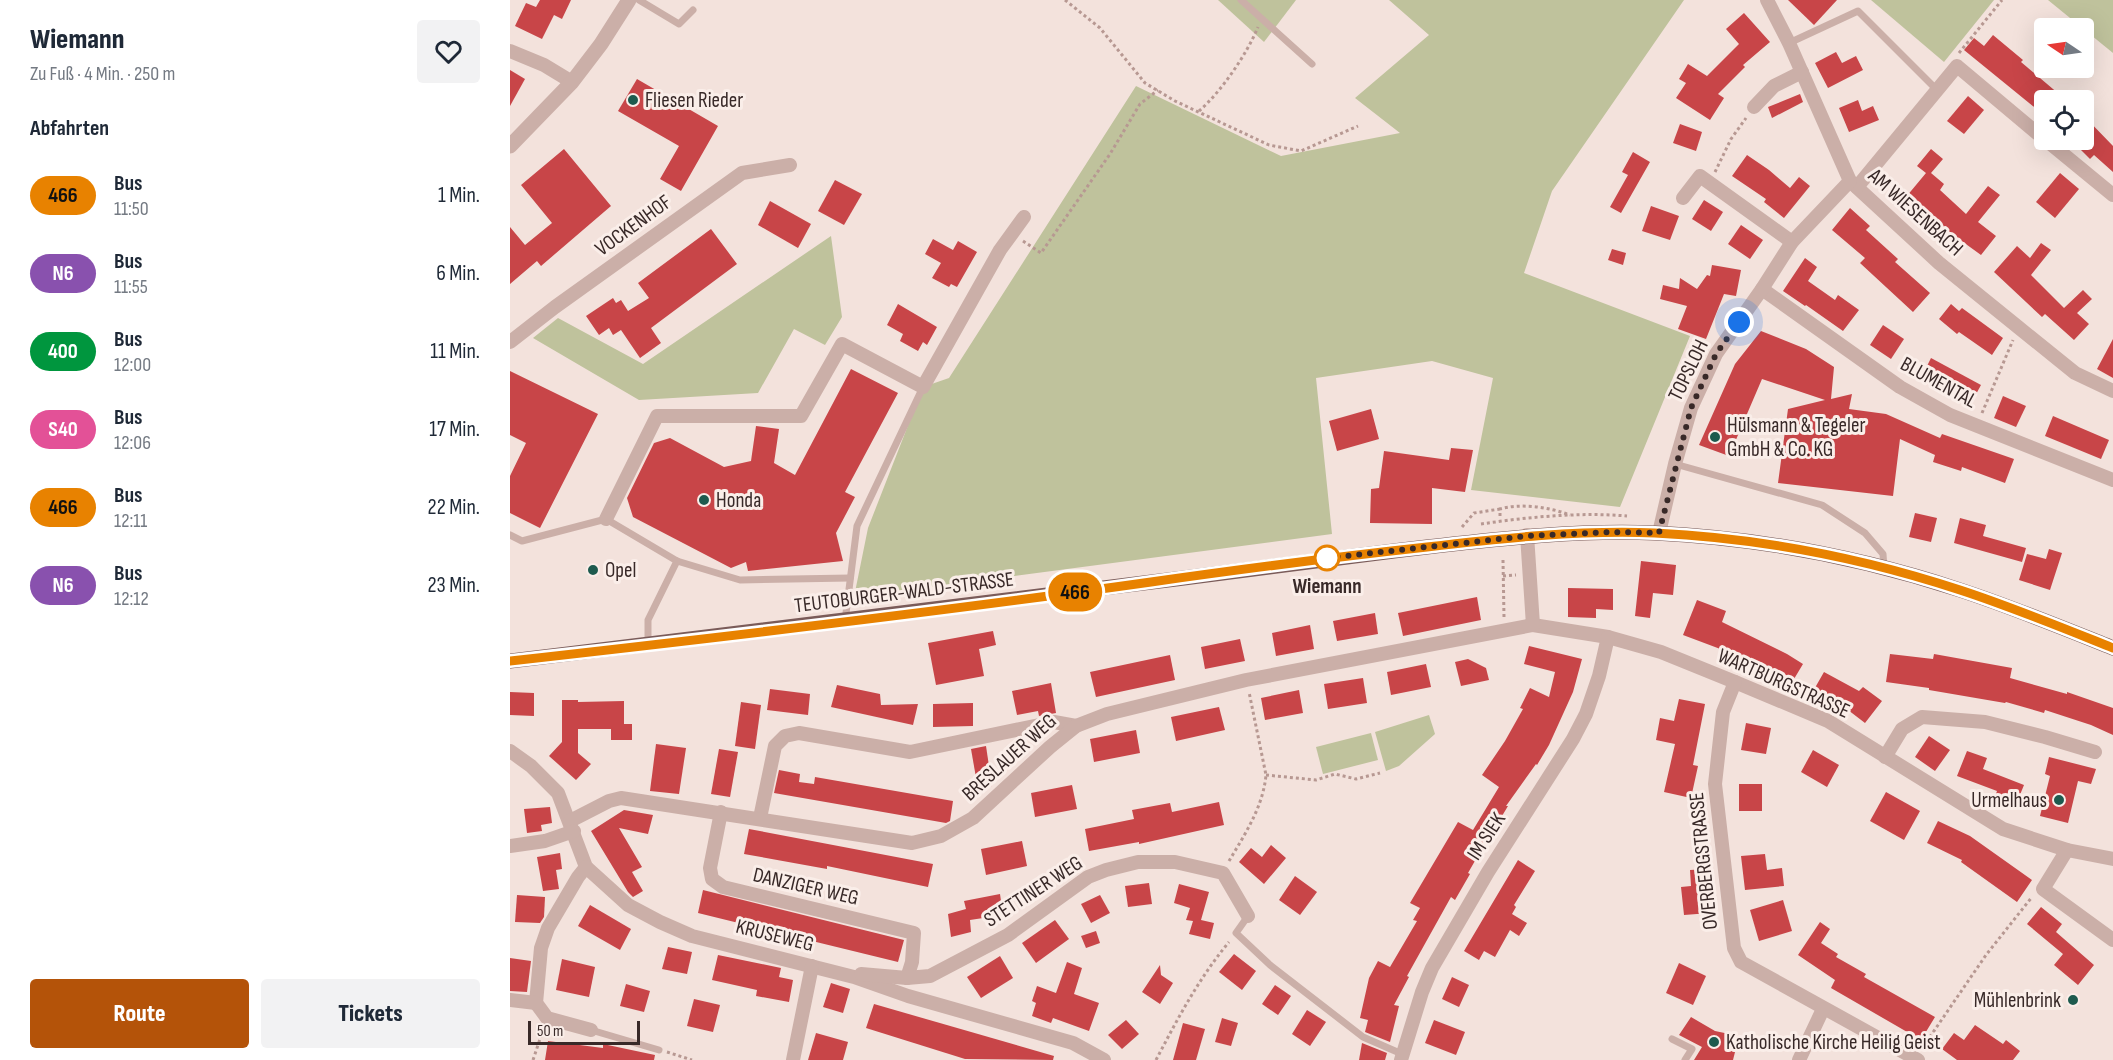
<!DOCTYPE html>
<html lang="de">
<head>
<meta charset="utf-8">
<style>
  body { margin:0; font-family:"Sofia Sans Condensed",sans-serif; background:#f2f2f3; color:#1f2937; height:100vh; display:flex; flex-direction:column; font-size:22px; white-space:nowrap }
  * { box-sizing:border-box; margin:0 }
  p { font-size:20px; color:#747a83 }
  .icon { flex:none; width:33px; height:33px; fill:none; stroke:currentColor; stroke-width:2; stroke-linecap:round; stroke-linejoin:round }
  .map { position:relative; flex:1; overflow:hidden }
  .side { display:flex; flex-direction:column; background:#fff; width:510px }
  .side>* { flex:none }
  .badge { padding:0 12px; border-radius:20px; font-size:21px; line-height:39px }
  .needle { width:39px; rotate:283deg }
  .tools { position:absolute; left:1524px; top:18px; display:grid; gap:12px }
  .tools a { display:grid; place-items:center; width:60px; height:60px; border-radius:6px; background:#fff; box-shadow:0 6px 24px #0002; font-size:30px }
  .scale { position:absolute; left:18px; bottom:15px; width:112px; box-sizing:border-box; padding-left:6px; border:3px solid #382928; border-top:0; font-size:16px; line-height:21px; white-space:nowrap; color:#382928; -webkit-text-stroke:4px #faeee9; paint-order:stroke }
  .you { position:absolute; width:30px; height:30px; margin:-15px; border:4px solid #fff; border-radius:50%; background:#1a73e8; box-shadow:0 0 0 9px #1a73e833 }
  .map>.badge { position:absolute; translate:-50% -50%; box-shadow:0 0 0 3px #fff }
  h2 { padding:0 30px; font-size:22px; line-height:54px }
  .round { display:grid; place-items:center; flex:none; width:63px; height:63px; border-radius:6px; background:#f2f2f3 }
  .head { display:flex; align-items:center; justify-content:space-between; height:102px; padding:0 30px }
  h1 { font-size:28px; font-weight:800; line-height:45px }
  .action { display:flex; gap:12px; margin-top:auto; padding:12px 30px }
  .action a { flex:1; height:69px; border-radius:6px; background:#b45309; color:#fff; font-size:24px; font-weight:800; line-height:69px; text-align:center }
  .action a+a { background:#f2f2f3; color:#1f2937 }
  ul { padding:0; list-style:none }
  li { display:flex; align-items:center; gap:18px; height:78px; padding:0 30px }
  li div { flex:1 }
  li b { display:block; font-size:22px }
  li em { font-style:normal }
  li .badge { min-width:66px; font-weight:700; text-align:center }
  main { display:flex; flex:1; min-height:0 }
  .map>svg:first-child { display:block }
</style>
</head>
<body>
<main>
<section class="side">
<div class="head"><div><h1>Wiemann</h1><p>Zu Fuß · 4 Min. · 250 m</p></div><a class="round"><svg class="icon" aria-label="heart" viewBox="0 0 24 24"><path d="M12 20l-8-8c-3-5 5-10 8-4 3-6 11-1 8 4z"/></svg></a></div>
<h2>Abfahrten</h2>
<ul>
<li><span class="badge" style="background:#e88200;color:#111">466</span><div><b>Bus</b><p>11:50</p></div><em>1 Min.</em></li>
<li><span class="badge" style="background:#8951ae;color:#fff">N6</span><div><b>Bus</b><p>11:55</p></div><em>6 Min.</em></li>
<li><span class="badge" style="background:#00963e;color:#fff">400</span><div><b>Bus</b><p>12:00</p></div><em>11 Min.</em></li>
<li><span class="badge" style="background:#e35197;color:#fff">S40</span><div><b>Bus</b><p>12:06</p></div><em>17 Min.</em></li>
<li><span class="badge" style="background:#e88200;color:#111">466</span><div><b>Bus</b><p>12:11</p></div><em>22 Min.</em></li>
<li><span class="badge" style="background:#8951ae;color:#fff">N6</span><div><b>Bus</b><p>12:12</p></div><em>23 Min.</em></li>
</ul>
<div class="action"><a>Route</a><a>Tickets</a></div>
</section>
<div class="map">
<svg width="1603" height="1060" viewBox="0 0 1603 1060">
  <rect width="100%" height="100%" fill="#f3e2dc"/>
  <!-- green -->
  <g fill="#bfc29c">
    <path d="M708,0H786L754,42Z"/>
    <path d="M879,0H1174L1042,191L1014,273L1180,336L1110,507L961,490L983,378L922,361L806,378L822,534L344,597L358,528L413,387L439,378L626,86L771,156L890,133L845,98L919,35Z"/>
    <path d="M1361,0H1484L1434,62Z"/>
    <path d="M1538,0H1603V53Z"/>
    <path d="M321,236L332,317L315,345L284,329L248,393L129,400L23,338L48,318L133,364Z"/>
    <path d="M919,715L925,734L889,766L876,771L865,732Z"/>
    <path d="M861,733L868,760L813,774L806,747Z"/>
  </g>
  <!-- building -->
  <g fill="#c84548">
    <path d="M30,0H61L52,19L44,15L32,39L5,26L16,3L26,7Z"/>
    <path d="M1278,0H1327L1304,25Z"/>
    <path d="M1234,13L1260,42L1233,65L1235,67L1208,94L1214,98L1200,120L1166,98L1176,83L1169,79L1178,64L1197,76L1229,44L1216,29Z"/>
    <path d="M1483,35L1513,60L1511,62L1556,100H1534V115L1454,50L1464,38L1474,46Z"/>
    <path d="M1326,52L1332,63L1346,56L1353,70L1318,88L1305,63Z"/>
    <path d="M0,70L15,79L0,106Z"/>
    <path d="M127,79L208,126L171,191L150,179L169,146L108,111Z"/>
    <path d="M1290,94L1293,102L1262,118L1258,107Z"/>
    <path d="M1458,96L1474,110L1454,134L1437,121Z"/>
    <path d="M1348,100L1352,111L1363,106L1369,120L1339,132L1329,108Z"/>
    <path d="M1574,116L1603,146V172L1584,155L1580,159L1561,140H1574Z"/>
    <path d="M1170,124L1192,132L1186,151L1163,143Z"/>
    <path d="M54,149L101,206L31,266L27,261L0,284V227L15,245L42,223L11,185Z"/>
    <path d="M1421,149L1433,159L1421,173L1434,184L1430,190L1456,214L1478,186L1490,195L1468,222L1486,236L1471,255L1442,234L1414,209L1413,210L1396,197L1416,173L1407,166Z"/>
    <path d="M1123,152L1140,162L1111,213L1100,207L1118,175L1112,172Z"/>
    <path d="M1237,155L1259,170L1280,188L1289,177L1300,186L1274,218L1254,202L1256,199L1222,176Z"/>
    <path d="M1550,173L1569,189L1545,218L1526,202Z"/>
    <path d="M325,180L352,194L334,225L308,211Z"/>
    <path d="M1194,200L1213,212L1201,231L1182,219Z"/>
    <path d="M260,201L301,224L288,248L248,225Z"/>
    <path d="M1141,206L1169,216L1160,240L1132,231Z"/>
    <path d="M1340,208L1360,226L1356,230L1388,259L1385,262L1420,293L1403,312L1350,263L1355,258L1322,230Z"/>
    <path d="M1231,225L1253,240L1240,259L1218,244Z"/>
    <path d="M201,229L227,264L141,328L151,343L130,358L111,330L103,335L99,328L89,335L76,316L103,298L106,303L111,300L118,311L139,298L128,283Z"/>
    <path d="M423,239L443,250L448,241L467,252L447,287L441,284L439,287L422,278L431,263L415,254Z"/>
    <path d="M1531,243L1541,250L1521,275L1554,308L1573,290L1582,299L1567,313L1579,324L1564,340L1535,314L1532,317L1484,272L1507,246L1520,258Z"/>
    <path d="M1102,249L1116,253L1113,265L1098,260Z"/>
    <path d="M1295,258L1307,267L1298,281L1325,300L1328,295L1349,310L1333,331L1296,305L1295,306L1273,291Z"/>
    <path d="M1202,265L1231,270L1226,296L1214,294L1196,339L1168,329L1177,306L1150,299L1153,285L1169,289L1170,278L1187,289L1197,275L1200,276Z"/>
    <path d="M388,304L427,327L417,345L413,342L408,351L390,341L393,334L377,325Z"/>
    <path d="M1441,304L1449,311L1452,308L1493,338L1482,355L1449,332L1447,334L1429,319Z"/>
    <path d="M1373,325L1394,339L1381,359L1360,345Z"/>
    <path d="M1251,331L1296,349L1324,367L1321,399L1342,394L1339,409L1376,414L1430,438L1432,434L1504,459L1495,483L1452,467L1451,471L1423,462L1425,455L1390,439L1383,496L1268,483L1278,409L1315,400L1252,379L1219,456L1189,445L1225,364Z"/>
    <path d="M1603,339V378L1587,369Z"/>
    <path d="M1421,358L1471,385L1459,407L1410,380Z"/>
    <path d="M341,369L388,393L335,492L345,497L326,533L333,561L238,571L236,562L221,568L123,517L117,498L144,443L160,438L214,467L241,461L246,426L269,429L264,463L285,475Z"/>
    <path d="M0,371L88,414L30,528L0,513V476L16,443L0,435Z"/>
    <path d="M1493,396L1516,406L1506,427L1484,418Z"/>
    <path d="M861,409L869,439L827,451L819,421Z"/>
    <path d="M1543,416L1599,440L1591,459L1535,436Z"/>
    <path d="M941,448L963,450L955,492L922,488V524L860,523L861,489L869,488L874,451L939,460Z"/>
    <path d="M1405,513L1427,518L1421,542L1399,537Z"/>
    <path d="M1450,518L1476,525L1473,536L1516,548L1512,562L1444,543Z"/>
    <path d="M1539,549L1552,553L1540,590L1509,580L1517,554L1536,559Z"/>
    <path d="M1131,561L1166,565L1163,595L1143,593L1140,618L1125,616Z"/>
    <path d="M1058,588L1103,589V610L1086,609V618L1058,617Z"/>
    <path d="M967,597L971,620L893,636L888,613Z"/>
    <path d="M1187,600L1216,611L1212,622L1277,654L1293,664L1281,684L1245,662L1242,667L1219,656L1221,653L1173,635Z"/>
    <path d="M865,613L868,634L827,641L823,621Z"/>
    <path d="M800,625L804,649L766,656L762,633Z"/>
    <path d="M483,631L486,645L469,649L474,676L426,685L418,643Z"/>
    <path d="M730,639L735,661L695,669L691,647Z"/>
    <path d="M1019,646L1072,659L1063,692L1039,745L1027,765L1026,764L996,806H998L986,826H985L958,873L960,874L945,900L941,897L897,976L899,977L884,1005L889,1006L880,1042L855,1032L858,1020L850,1018L859,978L868,961L880,967L907,921L903,920L910,908L900,903L948,822L963,830L989,787L972,775L995,741L1013,709L1010,708L1020,688L1039,697L1045,672L1014,664Z"/>
    <path d="M1380,654L1423,659L1424,654L1502,668L1500,678L1557,694V692L1603,708V735L1581,725L1535,710L1534,713L1496,702L1495,703L1419,690V688L1376,682Z"/>
    <path d="M660,655L665,680L586,697L580,672Z"/>
    <path d="M958,659L976,668L979,680L951,686L945,662Z"/>
    <path d="M916,664L921,687L881,695L877,672Z"/>
    <path d="M1314,672L1349,691L1353,687L1372,701L1355,723L1325,700L1323,704L1302,693Z"/>
    <path d="M853,678L857,703L818,709L814,684Z"/>
    <path d="M541,683L546,713L529,716L528,711L507,715L502,691Z"/>
    <path d="M327,685L370,694L371,705L408,704L403,725L321,707Z"/>
    <path d="M260,689L300,694L298,715L257,710Z"/>
    <path d="M789,690L793,713L755,720L751,698Z"/>
    <path d="M0,692L24,693V716L0,715Z"/>
    <path d="M1169,699L1195,704L1183,765L1188,766L1181,798L1154,792L1165,744L1146,740L1150,718L1164,721Z"/>
    <path d="M52,700H68V702L114,701V724H122V740H101V729H68V753L81,764L66,780L39,756L52,742Z"/>
    <path d="M231,702L251,705L245,749L225,746Z"/>
    <path d="M463,703V726L423,727V704Z"/>
    <path d="M709,707L715,730L666,741L661,717Z"/>
    <path d="M1236,723L1261,728L1256,754L1231,750Z"/>
    <path d="M626,730L630,753L584,762L580,739Z"/>
    <path d="M1419,736L1440,750L1425,771L1405,757Z"/>
    <path d="M146,744L176,748L169,794L140,791Z"/>
    <path d="M476,746L482,786L468,789L461,749Z"/>
    <path d="M209,749L228,752L220,797L201,794Z"/>
    <path d="M1303,750L1329,765L1317,787L1291,772Z"/>
    <path d="M1457,751L1477,758L1473,769L1514,785L1505,807L1484,799L1487,791L1447,776Z"/>
    <path d="M1539,757L1586,769L1581,784L1568,781L1558,823L1530,816L1540,776L1535,774Z"/>
    <path d="M269,770L290,774L289,782L304,784L305,777L443,801L440,821L436,823L264,793Z"/>
    <rect x="1229" y="784" width="23" height="27"/>
    <path d="M562,785L567,809L525,817L521,793Z"/>
    <path d="M1376,792L1410,811L1394,840L1360,821Z"/>
    <path d="M709,802L714,825L629,844V842L579,851L575,829L624,819L622,810L660,803L662,812Z"/>
    <path d="M40,807L42,823L31,825L32,831L17,833L14,809Z"/>
    <path d="M114,810L143,815L138,834L109,828L132,867L122,872L133,891L123,897L118,892L81,831Z"/>
    <path d="M1428,821L1460,836L1522,880L1507,902L1451,862L1452,860L1417,843Z"/>
    <path d="M239,829L423,864L418,887L317,866V869L234,854Z"/>
    <path d="M512,841L517,866L476,875L471,849Z"/>
    <path d="M761,845L776,858L754,884L729,862L741,848L752,857Z"/>
    <path d="M50,853L52,869L46,870L49,889L33,891L27,857Z"/>
    <path d="M1255,854L1257,870L1272,868L1274,886L1235,890L1231,856Z"/>
    <path d="M1008,860L1025,871L1004,905L1006,907L1002,914L1017,923L1009,936L1000,930L985,957L974,951L969,960L954,951Z"/>
    <path d="M1197,869L1200,913L1174,915L1171,887L1181,886L1180,870Z"/>
    <path d="M785,876L807,892L790,915L769,900Z"/>
    <path d="M639,883L642,904L618,907L615,886Z"/>
    <path d="M669,884L699,892L691,920L704,923L700,939L679,934L683,921L676,920L680,908L664,903Z"/>
    <path d="M193,890L394,940L388,962L188,913Z"/>
    <path d="M490,894L493,915L460,920L461,932L441,937L438,914L456,909L454,901Z"/>
    <path d="M7,895L35,897L34,917L30,923L5,922Z"/>
    <path d="M590,895L600,913L581,923L571,904Z"/>
    <path d="M1273,900L1282,931L1249,941L1240,910Z"/>
    <path d="M80,905L121,929L110,950L68,926Z"/>
    <path d="M1531,907L1552,924L1546,932L1584,965L1568,985L1544,965L1553,954L1517,924Z"/>
    <path d="M545,920L559,939L526,963L512,943Z"/>
    <path d="M1310,922L1320,929L1311,943L1328,954L1326,957L1356,974L1354,977L1425,1017L1411,1040L1321,988L1325,980L1288,955Z"/>
    <path d="M586,931L590,943L576,948L571,936Z"/>
    <path d="M158,947L182,952L177,974L152,969Z"/>
    <path d="M724,954L746,971L732,990L709,972Z"/>
    <path d="M208,955L271,968L269,977L283,980L279,1002L246,996L247,990L202,980Z"/>
    <path d="M490,956L503,978L471,998L457,977Z"/>
    <path d="M0,958L21,961L17,992L0,991Z"/>
    <path d="M52,959L85,967L79,997L46,990Z"/>
    <path d="M557,962L572,968L564,994L589,1003L579,1031L543,1018L541,1023L522,1016L526,1003L522,1001L527,986L546,993Z"/>
    <path d="M1169,963L1196,976L1183,1005L1156,993Z"/>
    <path d="M650,965L651,975L663,983L650,1004L632,992Z"/>
    <path d="M942,977L959,985L949,1007L932,999Z"/>
    <path d="M321,983L340,989L333,1013L313,1007Z"/>
    <path d="M116,984L140,991L134,1012L110,1006Z"/>
    <path d="M765,985L781,996L768,1015L752,1004Z"/>
    <path d="M184,999L210,1005L203,1032L177,1026Z"/>
    <path d="M364,1004L544,1056L543,1060L455,1059L356,1028Z"/>
    <path d="M797,1010L816,1022L800,1046L782,1034Z"/>
    <path d="M1181,1017L1205,1031L1229,1036L1223,1060H1184L1192,1047L1169,1035Z"/>
    <path d="M712,1018L728,1023L721,1046L705,1042Z"/>
    <path d="M616,1020L629,1034L612,1049L598,1035Z"/>
    <path d="M924,1020L955,1032L946,1055L915,1043Z"/>
    <path d="M673,1023L695,1029L686,1060H663Z"/>
    <path d="M1465,1025L1493,1044L1496,1040L1510,1051L1503,1060H1447L1432,1049L1444,1033L1454,1040Z"/>
    <path d="M306,1033L338,1042L333,1060H298Z"/>
    <path d="M38,1041L93,1048V1044L145,1055L144,1060H35Z"/>
    <path d="M852,1043L877,1053L875,1060H849Z"/>
  </g>
  <g fill="none" stroke-linecap="round" stroke-linejoin="round">
    <!-- path -->
    <g stroke="#b79892" stroke-width="3" stroke-dasharray="3 3" stroke-linecap="butt">
      <path d="M555,0L590,28L635,83L665,101L759,145L791,151L848,126"/>
      <path d="M1449,53L1492,0"/>
      <path d="M689,111C711,92 737,54 748,27"/>
      <path d="M1205,172L1221,139L1236,118"/>
      <path d="M513,241L531,253L600,154L630,104L648,90"/>
      <path d="M1472,413L1503,340"/>
      <path d="M990,516V509C1011,503 1039,507 1060,515"/>
      <path d="M971,524C1018,517 1069,512 1117,516"/>
      <path d="M952,527L964,513L990,509"/>
      <path d="M993,560L994,617"/>
      <path d="M993,576L1006,575"/>
      <path d="M756,775L806,780L825,774L846,779L870,773"/>
      <path d="M719,861C735,834 753,807 756,775L739,692"/>
      <path d="M1413,1047L1476,955L1522,897"/>
      <path d="M157,1052L182,1060"/>
      <path d="M23,1060L33,1030"/>
      <path d="M646,1060C668,1018 689,978 719,942"/>
    </g>
    <!-- service -->
    <g stroke="#cbafa8" stroke-width="7">
      <path d="M129,0L169,24L183,10"/>
      <path d="M731,0L802,64"/>
      <path d="M1279,43L1348,11L1427,90"/>
      <path d="M1165,464L1312,505L1355,533L1373,554L1374,569"/>
      <path d="M0,535L12,541L96,519L167,561L230,580L340,578"/>
      <path d="M335,621L347,526L413,387"/>
      <path d="M138,645V620L167,561"/>
      <path d="M738,916L726,933L760,965L853,1037L892,1054"/>
      <path d="M81,1030L149,1050"/>
      <path d="M1162,1039L1182,1049L1175,1060"/>
    </g>
    <!-- minor -->
    <g stroke="#cbafa8" stroke-width="14">
      <path d="M1257,0L1279,43L1340,181L1429,263L1508,327L1565,373L1603,391"/>
      <path d="M0,51L34,65L62,82"/>
      <path d="M1244,107L1264,86L1292,72"/>
      <path d="M1536,140L1603,195"/>
      <path d="M1347,187L1447,66L1534,139"/>
      <path d="M1173,198L1190,176L1282,242"/>
      <path d="M1252,289L1390,387L1440,415L1603,480"/>
      <path d="M0,342L45,307L232,173L280,165"/>
      <path d="M96,519L147,416H291L332,344L413,387L490,250L514,217"/>
      <path d="M1149,533L1165,464L1181,408L1206,354L1252,289L1282,242L1340,181"/>
      <path d="M1023,625L1098,637L1151,652L1225,682L1318,721L1493,829L1557,850L1603,859"/>
      <path d="M1225,682L1213,712L1205,784L1224,948L1231,962L1408,1060"/>
      <path d="M0,751L21,766L48,793L76,867L118,905L150,922L182,936L344,977L398,996L563,1043L594,1060"/>
      <path d="M1375,757L1392,729L1412,717L1475,722L1535,737L1585,752"/>
      <path d="M211,812L200,868L202,879L213,887L404,933L402,962L397,978"/>
      <path d="M250,818L265,746L275,736L289,733L400,752L544,722L566,726"/>
      <path d="M60,821L99,801L111,798L402,843L431,836L463,818L540,747L566,726L597,714L736,680L1023,625L1017,535"/>
      <path d="M0,846L35,841L64,831"/>
      <path d="M1557,850L1533,889L1603,940"/>
      <path d="M76,867L68,877L38,928L31,948L26,1003L37,1018L81,1030"/>
      <path d="M351,974L397,978L420,976L498,935L578,877L596,870L628,862H665L713,873L738,916"/>
      <path d="M0,1000L26,1003"/>
      <path d="M283,1060L302,966"/>
      <path d="M891,1060L912,992L922,968L978,872L1063,739L1076,714L1089,676L1098,637"/>
      <path d="M1289,1060L1313,1009"/>
    </g>
    <!-- tertiary -->
    <path stroke="#cbafa8" stroke-width="15" d="M0,146L62,82L91,44L119,0"/>
    <!-- primary -->
    <path stroke="#7a5b59" stroke-width="15" d="M0,661C222,635 444,608 666,579C749,568 833,557 917,547C993,538 1069,530 1145,533C1248,538 1353,558 1450,590C1502,607 1553,628 1603,648"/>
  </g>
  <g fill="none" stroke-linecap="round" stroke-linejoin="round">
    <!-- line casing -->
    <g stroke="#fff" stroke-width="14">
      <path id="line" d="M0,661C214,637 428,612 641,582C733,569 825,557 917,547C993,538 1069,530 1145,533C1248,538 1353,558 1450,590C1502,607 1553,628 1603,648"/>
    </g>
    <!-- line -->
    <use href="#line" stroke="#e88200" stroke-width="9"/>
    <!-- walk -->
    <path stroke="#382928" stroke-width="6" stroke-dasharray="0 10.8" d="M817,558L1017,536L1101,532L1149,533L1181,408L1206,354L1229,322"/>
  </g>
  <!-- markers -->
  <g fill="#1d5a4e" stroke="#faeee9" stroke-width="2">
    <circle cx="123" cy="100" r="6"/>
    <circle cx="1205" cy="437" r="6"/>
    <circle cx="194" cy="500" r="6"/>
    <circle cx="83" cy="570" r="6"/>
    <circle cx="1549" cy="800" r="6"/>
    <circle cx="1563" cy="1000" r="6"/>
    <circle cx="1204" cy="1042" r="6"/>
  </g>
  <circle fill="#fff" stroke="#e88200" stroke-width="3" cx="817" cy="558" r="12"/>
  <g text-anchor="middle" stroke-width="6" stroke-linejoin="round" paint-order="stroke">
    <!-- poi labels -->
    <g font-size="21" fill="#382928" stroke="#faeee9" text-anchor="start">
      <text x="135" y="107">Fliesen Rieder</text>
      <text x="1217" y="432">Hülsmann &amp; Tegeler<tspan x="1217" dy="24">GmbH &amp; Co. KG</tspan></text>
      <text x="206" y="507">Honda</text>
      <text x="95" y="577">Opel</text>
      <text x="1537" y="807" text-anchor="end">Urmelhaus</text>
      <text x="1551" y="1007" text-anchor="end">Mühlenbrink</text>
      <text x="1216" y="1049">Katholische Kirche Heilig Geist</text>
    </g>
    <!-- street labels -->
    <g font-size="21" fill="#382928" stroke="#faeee9">
      <text transform="translate(1406 212) rotate(42)" y="7">AM WIESENBACH</text>
      <text transform="translate(123 225) rotate(-36)" y="7">VOCKENHOF</text>
      <text transform="translate(1178 370) rotate(-64)" y="7">TOPSLOH</text>
      <text transform="translate(1429 382) rotate(29)" y="7">BLUMENTAL</text>
      <text transform="translate(394 592) rotate(-7)" y="7">TEUTOBURGER-WALD-STRASSE</text>
      <text transform="translate(1274 683) rotate(24)" y="7">WARTBURGSTRASSE</text>
      <text transform="translate(499 757) rotate(-42)" y="7">BRESLAUER WEG</text>
      <text transform="translate(976 836) rotate(-57)" y="7">IM SIEK</text>
      <text transform="translate(1193 861) rotate(-96)" y="7">OVERBERGSTRASSE</text>
      <text transform="translate(296 886) rotate(13)" y="7">DANZIGER WEG</text>
      <text transform="translate(523 891) rotate(-33)" y="7">STETTINER WEG</text>
      <text transform="translate(265 935) rotate(14)" y="7">KRUSEWEG</text>
    </g>
    <!-- stop labels -->
    <g font-size="21" font-weight="bold" fill="#382928" stroke="#faeee9">
      <text x="817" y="593">Wiemann</text>
    </g>
  </g>
</svg>
<div class="tools">
<a><svg class="needle" viewBox="-14 -14 28 28"><path d="M0-13l5 13h-10z" fill="#e53935"/><path d="M0 13l5-13h-10z" fill="#747a83"/></svg></a>
<a><svg class="icon" aria-label="locate" viewBox="0 0 24 24"><circle cx="12" cy="12" r="6"/><path d="M12 2v4M12 18v4M2 12h4M18 12h4"/></svg></a>
</div>
<div class="scale">50 m</div>
<div class="you" style="left:1229px;top:322px"></div>
<b class="badge" style="left:565px;top:592px;background:#e88200;color:#111">466</b>
</div>
</main>
</body>
</html>
